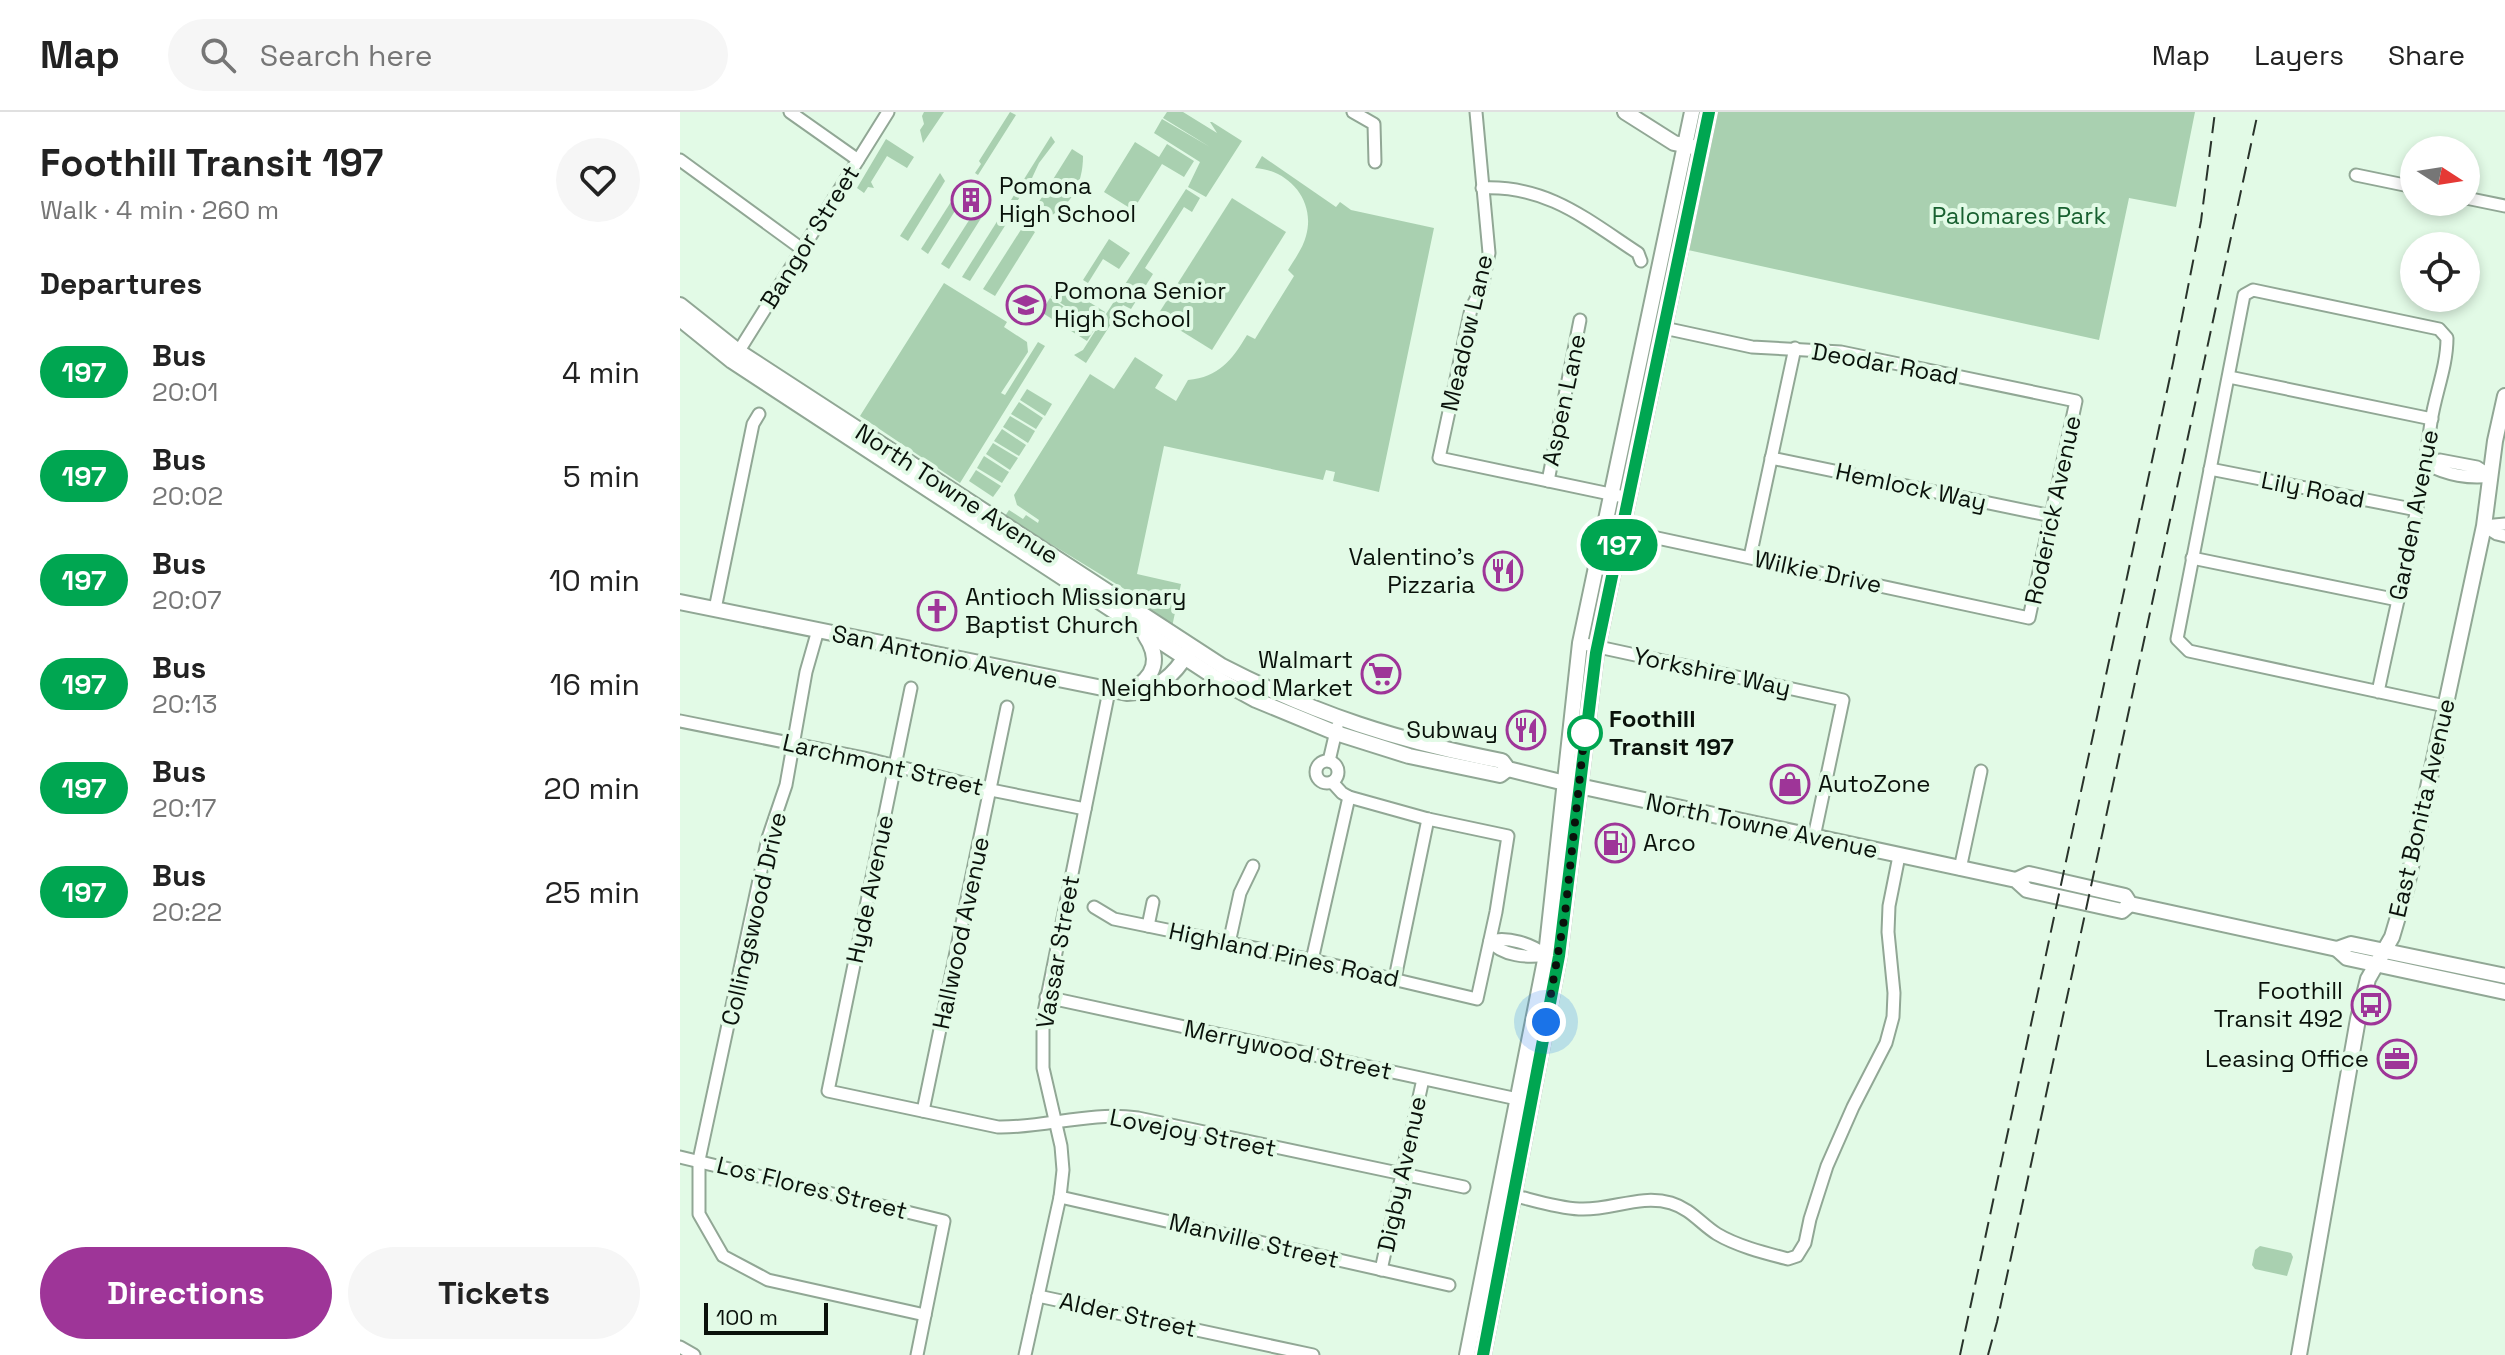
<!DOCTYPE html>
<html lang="en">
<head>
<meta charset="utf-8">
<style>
  body { margin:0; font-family:"Space Grotesk",sans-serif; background:#f6f6f6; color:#222; height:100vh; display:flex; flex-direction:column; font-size:30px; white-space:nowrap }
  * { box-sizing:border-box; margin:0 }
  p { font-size:26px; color:#767676 }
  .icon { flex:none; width:44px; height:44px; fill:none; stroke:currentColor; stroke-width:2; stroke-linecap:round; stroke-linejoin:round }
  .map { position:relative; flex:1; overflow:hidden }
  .panel { display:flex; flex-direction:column; background:#fff; width:680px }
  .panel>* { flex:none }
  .badge { padding:0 16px; border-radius:26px; font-size:28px; line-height:52px }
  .needle { width:52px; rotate:102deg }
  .tools { position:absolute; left:1720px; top:24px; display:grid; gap:16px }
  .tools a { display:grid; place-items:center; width:80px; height:80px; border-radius:50%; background:#fff; box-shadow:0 4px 12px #0003; font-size:40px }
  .scale { position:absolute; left:24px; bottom:20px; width:124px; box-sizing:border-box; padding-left:8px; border:4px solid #0a120b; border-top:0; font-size:22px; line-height:28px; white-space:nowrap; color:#0a120b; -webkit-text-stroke:6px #e2fae6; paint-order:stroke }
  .you { position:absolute; width:40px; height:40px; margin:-20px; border:6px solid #fff; border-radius:50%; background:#1a73e8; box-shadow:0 0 0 12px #1a73e833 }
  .map>.badge { position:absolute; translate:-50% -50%; box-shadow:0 0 0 4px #fff }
  h2 { padding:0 40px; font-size:30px; line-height:72px }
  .round { display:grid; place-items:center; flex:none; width:84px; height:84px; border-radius:42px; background:#f6f6f6 }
  .overview { display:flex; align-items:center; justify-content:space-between; height:136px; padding:0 40px }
  h1 { font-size:38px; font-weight:700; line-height:60px }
  .action { display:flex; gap:16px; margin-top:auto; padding:16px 40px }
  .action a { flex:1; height:92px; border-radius:48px; background:#9e3598; color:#fff; font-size:32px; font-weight:700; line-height:92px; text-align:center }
  .action a+a { background:#f6f6f6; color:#222 }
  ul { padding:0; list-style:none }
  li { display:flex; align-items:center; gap:24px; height:104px; padding:0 40px }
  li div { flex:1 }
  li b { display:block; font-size:30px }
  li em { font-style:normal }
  li .badge { min-width:88px; font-weight:700; text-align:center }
  header { display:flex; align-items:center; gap:48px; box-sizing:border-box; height:112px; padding:0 40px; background:#fff; border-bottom:2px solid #e0e0e0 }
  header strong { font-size:38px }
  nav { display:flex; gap:44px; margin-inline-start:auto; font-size:28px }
  .search { width:560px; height:72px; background:#f6f6f6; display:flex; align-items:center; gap:20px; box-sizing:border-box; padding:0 28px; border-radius:44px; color:#767676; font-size:30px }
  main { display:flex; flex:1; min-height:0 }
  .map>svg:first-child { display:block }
</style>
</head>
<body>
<header>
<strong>Map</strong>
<div class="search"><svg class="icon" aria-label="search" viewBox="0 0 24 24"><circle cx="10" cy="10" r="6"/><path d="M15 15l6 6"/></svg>Search here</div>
<nav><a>Map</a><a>Layers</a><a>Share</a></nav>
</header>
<main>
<section class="panel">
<div class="overview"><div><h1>Foothill Transit 197</h1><p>Walk · 4 min · 260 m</p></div><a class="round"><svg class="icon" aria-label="heart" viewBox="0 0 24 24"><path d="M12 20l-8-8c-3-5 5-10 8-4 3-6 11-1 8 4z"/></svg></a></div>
<h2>Departures</h2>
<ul>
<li><span class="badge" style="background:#00a651;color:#fff">197</span><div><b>Bus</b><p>20:01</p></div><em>4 min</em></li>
<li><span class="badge" style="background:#00a651;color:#fff">197</span><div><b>Bus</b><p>20:02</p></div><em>5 min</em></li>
<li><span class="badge" style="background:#00a651;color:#fff">197</span><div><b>Bus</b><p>20:07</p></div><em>10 min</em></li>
<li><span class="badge" style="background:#00a651;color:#fff">197</span><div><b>Bus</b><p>20:13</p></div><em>16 min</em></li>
<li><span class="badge" style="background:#00a651;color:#fff">197</span><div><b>Bus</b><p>20:17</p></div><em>20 min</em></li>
<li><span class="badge" style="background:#00a651;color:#fff">197</span><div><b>Bus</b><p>20:22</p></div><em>25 min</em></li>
</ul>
<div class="action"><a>Directions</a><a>Tickets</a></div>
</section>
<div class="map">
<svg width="1825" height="1243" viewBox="0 0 1825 1243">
  <rect width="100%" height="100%" fill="#e2fae6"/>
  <!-- green -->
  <g fill="#a9d0b0">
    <path d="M244,0H264L243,31L240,18L244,12L242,4Z"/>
    <path d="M330,0L336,3L298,63L295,61L301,52L299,49Z"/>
    <path d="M487,0H503L537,21L530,10H532L562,29L526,85L508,75L520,50L474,21L482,7L530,35L483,6Z"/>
    <path d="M1037,0H1515L1496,95L1449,86L1419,228L1008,138Z"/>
    <path d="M371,24L375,30L359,51L352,66L347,70V73L338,88H331Z"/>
    <path d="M206,27L234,45L227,56L207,44L191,70L194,76L188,75L184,81L177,76Z"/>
    <path d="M455,30L479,45L487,32L514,49L504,65L482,52L453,98L424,80Z"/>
    <path d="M392,37L403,44C403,73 390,97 362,108L352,101Z"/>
    <path d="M582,44L656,95L660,90L671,98L754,116L699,380L653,369L655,360L646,358L643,368L484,334L457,462L501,472L492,515L451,486V481L325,404L329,398L343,407L346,403L358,411L359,408L337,393L334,383L410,262L434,277L455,245L483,263L475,276L496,289L508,268C539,265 552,248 567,223L575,227L614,164L608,158C614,148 623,136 626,124C636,89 609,58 575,56Z"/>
    <path d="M260,61L265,69L228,129L220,124Z"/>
    <path d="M281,74L288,78L248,142L241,137Z"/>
    <path d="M506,77L520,86L512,100L504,95L465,156L473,162L451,197L443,193L406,251L394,243L403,238Z"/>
    <path d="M552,86L606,120L532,238L477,204Z"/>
    <path d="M302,88L310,92L269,157L261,152Z"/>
    <path d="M323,100L328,109L290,169L282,165Z"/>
    <path d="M344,113L355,120L315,184L303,177Z"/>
    <path d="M429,127L450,141L439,157L423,147L408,171L403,168Z"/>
    <path d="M264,171L327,210L324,215L347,230L348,240L321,281L325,283L358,230L365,234L280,371L180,304Z"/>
    <path d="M379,171L425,200L417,214L371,185Z"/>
    <path d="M370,186L416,215L407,229L361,200Z"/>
    <path d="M347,277L372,292L365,304L340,288Z"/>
    <path d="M339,290L363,306L356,317L331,302Z"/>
    <path d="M330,304L355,319L348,331L323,315Z"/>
    <path d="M322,317L346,333L339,344L314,329Z"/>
    <path d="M313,331L338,346L330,358L306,342Z"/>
    <path d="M304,344L329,360L322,371L297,356Z"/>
    <path d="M296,358L321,374L313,385L289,369Z"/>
    <path d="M1580,1134L1611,1141L1613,1145L1607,1164L1575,1157L1572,1153L1575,1138Z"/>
  </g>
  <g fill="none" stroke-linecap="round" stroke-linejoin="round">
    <!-- minor casing -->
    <g stroke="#91a795" stroke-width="15">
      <g id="minor">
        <path d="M110,0L178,48"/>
        <path d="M673,0L694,12L695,50"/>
        <path d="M796,0L809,141L802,175L791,197L759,346L949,386"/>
        <path d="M0,48L122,137"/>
        <path d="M1676,63L1734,75"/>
        <path d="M802,76C867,73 906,107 958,141L961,149"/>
        <path d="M1786,86L1825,94"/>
        <path d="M55,245L208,0"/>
        <path d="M1549,265L1752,307"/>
        <path d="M1091,346L1372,404"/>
        <path d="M1760,348L1797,355L1811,364C1790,367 1766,363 1747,352Z"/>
        <path d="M1530,357L1737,398"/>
        <path d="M868,369L900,208"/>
        <path d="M1804,414L1817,422L1825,424"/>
        <path d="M1804,414L1825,412"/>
        <path d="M926,415L1349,506L1396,289L1161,240L1072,235L984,216"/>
        <path d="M1070,445L1115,236"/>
        <path d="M1512,446L1718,488"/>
        <path d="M35,497L73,312L79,302"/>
        <path d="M138,518L126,560L106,673L88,726L19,1048V1102L43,1144L88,1168L245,1203"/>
        <path d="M900,531L1163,588L1134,725"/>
        <path d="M231,576L148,979L318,1015C366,1016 408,999 458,1006L784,1075"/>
        <path d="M1698,580C1717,490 1739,401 1751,310C1755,282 1767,255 1767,226L1759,217L1573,178L1564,183L1497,527L1509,539L1765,594"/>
        <path d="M0,609L184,646L311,678L405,697"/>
        <circle cx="647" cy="660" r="11"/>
        <path d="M649,649L657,615"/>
        <path d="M1280,757L1301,659"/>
        <path d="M414,795L434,807L632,848L797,887L816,800L828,724L748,707L669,685"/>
        <path d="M468,814L473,790"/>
        <path d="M810,829C822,844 848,846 866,843"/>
        <path d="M810,829C828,824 851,832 866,843"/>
        <path d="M549,831L560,781L573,754"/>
        <path d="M632,848L669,685L662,681L652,670"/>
        <path d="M715,866L748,707"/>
        <path d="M366,885L842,988"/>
        <path d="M243,999L327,595"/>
        <path d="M0,1045L264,1109L237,1243"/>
        <path d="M832,1083C853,1088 877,1096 899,1097C931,1099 959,1082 991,1091C1011,1097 1021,1112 1037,1122C1057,1134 1085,1141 1108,1147L1117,1144L1125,1131L1130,1107L1147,1054L1173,995L1206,931L1213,905L1214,881L1208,820L1209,794L1219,744"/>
        <path d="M380,1085L769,1173"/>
        <path d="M701,1158L743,967"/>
        <path d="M358,1184L633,1243"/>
        <path d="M0,1235L14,1243"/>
        <path d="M345,1243L380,1085L383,1058L381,1034L363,956V905L429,579"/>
      </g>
    </g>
    <!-- major casing -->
    <g stroke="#91a795" stroke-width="18">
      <g id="major">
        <path d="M945,0L994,31L1013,35"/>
        <path d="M0,193L58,239L542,554C637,603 718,629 822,649L828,657L885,671L1336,768L1347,778L1442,799L1450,792"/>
        <path d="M0,207L52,249L536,566L576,588L656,621L729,644L820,663L828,657"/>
        <path d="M0,490L447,581C477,579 494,564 509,539"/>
        <path d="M452,578C475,564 481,547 465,523"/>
        <path d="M1336,768L1349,762L1445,784L1450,792L1657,837L1671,832L1825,864"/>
        <path d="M1657,837L1667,846L1825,880"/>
        <path d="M787,1243L866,843L900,531L1012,0"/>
        <path d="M803,1243L879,844L916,541L1029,0"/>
        <path d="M1619,1243L1678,907L1688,867L1712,825L1726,778L1804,414L1815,329L1825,284"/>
      </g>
    </g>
    <!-- minor -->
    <use href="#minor" stroke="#fff" stroke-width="11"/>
    <!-- major -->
    <use href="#major" stroke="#fff" stroke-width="14"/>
    <!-- rail -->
    <g stroke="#29332b" stroke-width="2" stroke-dasharray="16 8" stroke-linecap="butt">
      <path d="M1280,1243L1493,251L1521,109L1535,0"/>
      <path d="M1308,1243L1317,1210L1578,0"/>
    </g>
  </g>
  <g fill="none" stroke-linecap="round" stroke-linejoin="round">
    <!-- line casing -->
    <g stroke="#fff" stroke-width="18">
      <path id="line" d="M803,1243L879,844L916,541L1029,0"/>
    </g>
    <!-- line -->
    <use href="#line" stroke="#00a651" stroke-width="12"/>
    <!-- walk -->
    <path stroke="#0a120b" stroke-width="8" stroke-dasharray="0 14.4" d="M866,910L885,802L906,609L905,621"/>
  </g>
  <!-- icons -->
  <defs>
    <g id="building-ring" transform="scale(2)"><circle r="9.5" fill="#e2fae6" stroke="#9e3598" stroke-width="1.5"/><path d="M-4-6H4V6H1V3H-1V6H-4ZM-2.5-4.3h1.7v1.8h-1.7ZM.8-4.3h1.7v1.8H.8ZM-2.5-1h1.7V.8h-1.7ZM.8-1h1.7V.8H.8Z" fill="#9e3598"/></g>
    <g id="school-ring" transform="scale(2)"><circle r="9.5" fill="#e2fae6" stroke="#9e3598" stroke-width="1.5"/><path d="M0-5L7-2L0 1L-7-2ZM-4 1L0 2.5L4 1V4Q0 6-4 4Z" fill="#9e3598"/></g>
    <g id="restaurant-ring" transform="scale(2)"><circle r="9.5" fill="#e2fae6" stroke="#9e3598" stroke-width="1.5"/><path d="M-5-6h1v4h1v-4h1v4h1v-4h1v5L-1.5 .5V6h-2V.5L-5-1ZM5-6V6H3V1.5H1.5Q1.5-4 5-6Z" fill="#9e3598"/></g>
    <g id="church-ring" transform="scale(2)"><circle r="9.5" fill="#e2fae6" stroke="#9e3598" stroke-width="1.5"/><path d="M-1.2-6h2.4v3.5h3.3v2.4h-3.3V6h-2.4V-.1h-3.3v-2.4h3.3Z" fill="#9e3598"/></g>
    <g id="supermarket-ring" transform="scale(2)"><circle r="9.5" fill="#e2fae6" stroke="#9e3598" stroke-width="1.5"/><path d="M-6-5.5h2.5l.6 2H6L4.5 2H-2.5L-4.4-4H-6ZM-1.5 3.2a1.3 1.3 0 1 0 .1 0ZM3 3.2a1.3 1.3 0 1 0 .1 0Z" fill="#9e3598"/></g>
    <g id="shop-ring" transform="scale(2)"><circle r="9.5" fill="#e2fae6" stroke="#9e3598" stroke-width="1.5"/><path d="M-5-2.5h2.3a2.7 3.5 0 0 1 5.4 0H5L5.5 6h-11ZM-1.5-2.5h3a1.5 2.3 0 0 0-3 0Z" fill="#9e3598"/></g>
    <g id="fuel-ring" transform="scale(2)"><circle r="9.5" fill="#e2fae6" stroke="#9e3598" stroke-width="1.5"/><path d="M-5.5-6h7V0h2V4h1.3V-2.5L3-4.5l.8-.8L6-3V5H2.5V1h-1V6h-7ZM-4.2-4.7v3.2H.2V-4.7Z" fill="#9e3598"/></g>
    <g id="bus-ring" transform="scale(2)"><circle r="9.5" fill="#e2fae6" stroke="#9e3598" stroke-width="1.5"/><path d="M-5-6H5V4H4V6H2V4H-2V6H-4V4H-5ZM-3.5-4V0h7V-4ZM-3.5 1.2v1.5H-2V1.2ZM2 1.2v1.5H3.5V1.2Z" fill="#9e3598"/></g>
    <g id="office-ring" transform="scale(2)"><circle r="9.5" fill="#e2fae6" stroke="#9e3598" stroke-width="1.5"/><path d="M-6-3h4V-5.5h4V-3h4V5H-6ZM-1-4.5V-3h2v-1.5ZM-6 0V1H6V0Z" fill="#9e3598"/></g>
  </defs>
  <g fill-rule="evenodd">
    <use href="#building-ring" x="291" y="88"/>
    <use href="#school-ring" x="346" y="193"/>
    <use href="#restaurant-ring" x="823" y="459"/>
    <use href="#church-ring" x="257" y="499"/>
    <use href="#supermarket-ring" x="701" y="562"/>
    <use href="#restaurant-ring" x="846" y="618"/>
    <use href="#shop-ring" x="1110" y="672"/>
    <use href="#fuel-ring" x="935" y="731"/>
    <use href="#bus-ring" x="1691" y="893"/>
    <use href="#office-ring" x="1717" y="947"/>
  </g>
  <!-- markers -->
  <circle fill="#fff" stroke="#00a651" stroke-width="4" cx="905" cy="621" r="16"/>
  <g text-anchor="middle" stroke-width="8" stroke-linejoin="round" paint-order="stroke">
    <!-- poi labels -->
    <g font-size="24" fill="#0a120b" stroke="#e2fae6" text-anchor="start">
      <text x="319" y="82">Pomona<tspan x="319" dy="28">High School</tspan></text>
      <text x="374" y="187">Pomona Senior<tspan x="374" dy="28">High School</tspan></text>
      <text x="795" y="453" text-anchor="end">Valentino's<tspan x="795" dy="28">Pizzaria</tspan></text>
      <text x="285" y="493">Antioch Missionary<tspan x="285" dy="28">Baptist Church</tspan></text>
      <text x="673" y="556" text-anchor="end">Walmart<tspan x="673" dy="28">Neighborhood Market</tspan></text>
      <text x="818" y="626" text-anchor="end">Subway</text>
      <text x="1138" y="680">AutoZone</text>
      <text x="963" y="739">Arco</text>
      <text x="1663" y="887" text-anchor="end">Foothill<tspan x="1663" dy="28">Transit 492</tspan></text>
      <text x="1689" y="955" text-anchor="end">Leasing Office</text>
    </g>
    <!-- park labels -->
    <g font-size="24" fill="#186030" stroke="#e2fae6">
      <text x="1339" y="112">Palomares Park</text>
    </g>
    <!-- street labels -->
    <g font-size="24" fill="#0a120b" stroke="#e2fae6">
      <text transform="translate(130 125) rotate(-58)" y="8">Bangor Street</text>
      <text transform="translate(787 221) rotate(-77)" y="8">Meadow Lane</text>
      <text transform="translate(1205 252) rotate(10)" y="8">Deodar Road</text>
      <text transform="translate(884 288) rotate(-78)" y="8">Aspen Lane</text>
      <text transform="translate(1231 375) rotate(12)" y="8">Hemlock Way</text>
      <text transform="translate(1633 378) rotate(11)" y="8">Lily Road</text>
      <text transform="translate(277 382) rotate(33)" y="8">North Towne Avenue</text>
      <text transform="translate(1373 398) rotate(-78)" y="8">Roderick Avenue</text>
      <text transform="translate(1734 403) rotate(-79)" y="8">Garden Avenue</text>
      <text transform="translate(1138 460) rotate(12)" y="8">Wilkie Drive</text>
      <text transform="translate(265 545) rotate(12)" y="8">San Antonio Avenue</text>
      <text transform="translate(1032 560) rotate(12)" y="8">Yorkshire Way</text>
      <text transform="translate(203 653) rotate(13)" y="8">Larchmont Street</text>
      <text transform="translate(1742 696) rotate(-77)" y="8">East Bonita Avenue</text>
      <text transform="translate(1082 714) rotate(12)" y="8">North Towne Avenue</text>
      <text transform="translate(190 777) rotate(-78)" y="8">Hyde Avenue</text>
      <text transform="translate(74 807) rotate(-77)" y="8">Collingswood Drive</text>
      <text transform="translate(281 821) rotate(-78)" y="8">Hallwood Avenue</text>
      <text transform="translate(378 840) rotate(-80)" y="8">Vassar Street</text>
      <text transform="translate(604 843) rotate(12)" y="8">Highland Pines Road</text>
      <text transform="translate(608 938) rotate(12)" y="8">Merrywood Street</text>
      <text transform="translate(513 1021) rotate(11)" y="8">Lovejoy Street</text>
      <text transform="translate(722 1062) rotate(-78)" y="8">Digby Avenue</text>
      <text transform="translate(132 1076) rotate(14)" y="8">Los Flores Street</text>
      <text transform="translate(574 1129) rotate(13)" y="8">Manville Street</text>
      <text transform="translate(448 1203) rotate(12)" y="8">Alder Street</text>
    </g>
    <!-- stop labels -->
    <g font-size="24" font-weight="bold" fill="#0a120b" stroke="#e2fae6" text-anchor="start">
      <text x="929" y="615">Foothill<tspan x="929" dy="28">Transit 197</tspan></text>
    </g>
  </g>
</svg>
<div class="tools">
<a><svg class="needle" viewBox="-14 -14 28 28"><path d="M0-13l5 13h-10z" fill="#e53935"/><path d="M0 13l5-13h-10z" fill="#767676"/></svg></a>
<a><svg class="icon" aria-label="locate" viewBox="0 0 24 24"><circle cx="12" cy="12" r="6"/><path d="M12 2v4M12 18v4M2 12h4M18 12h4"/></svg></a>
</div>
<div class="scale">100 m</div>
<div class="you" style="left:866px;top:910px"></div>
<b class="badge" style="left:939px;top:433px;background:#00a651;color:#fff">197</b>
</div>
</main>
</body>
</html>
